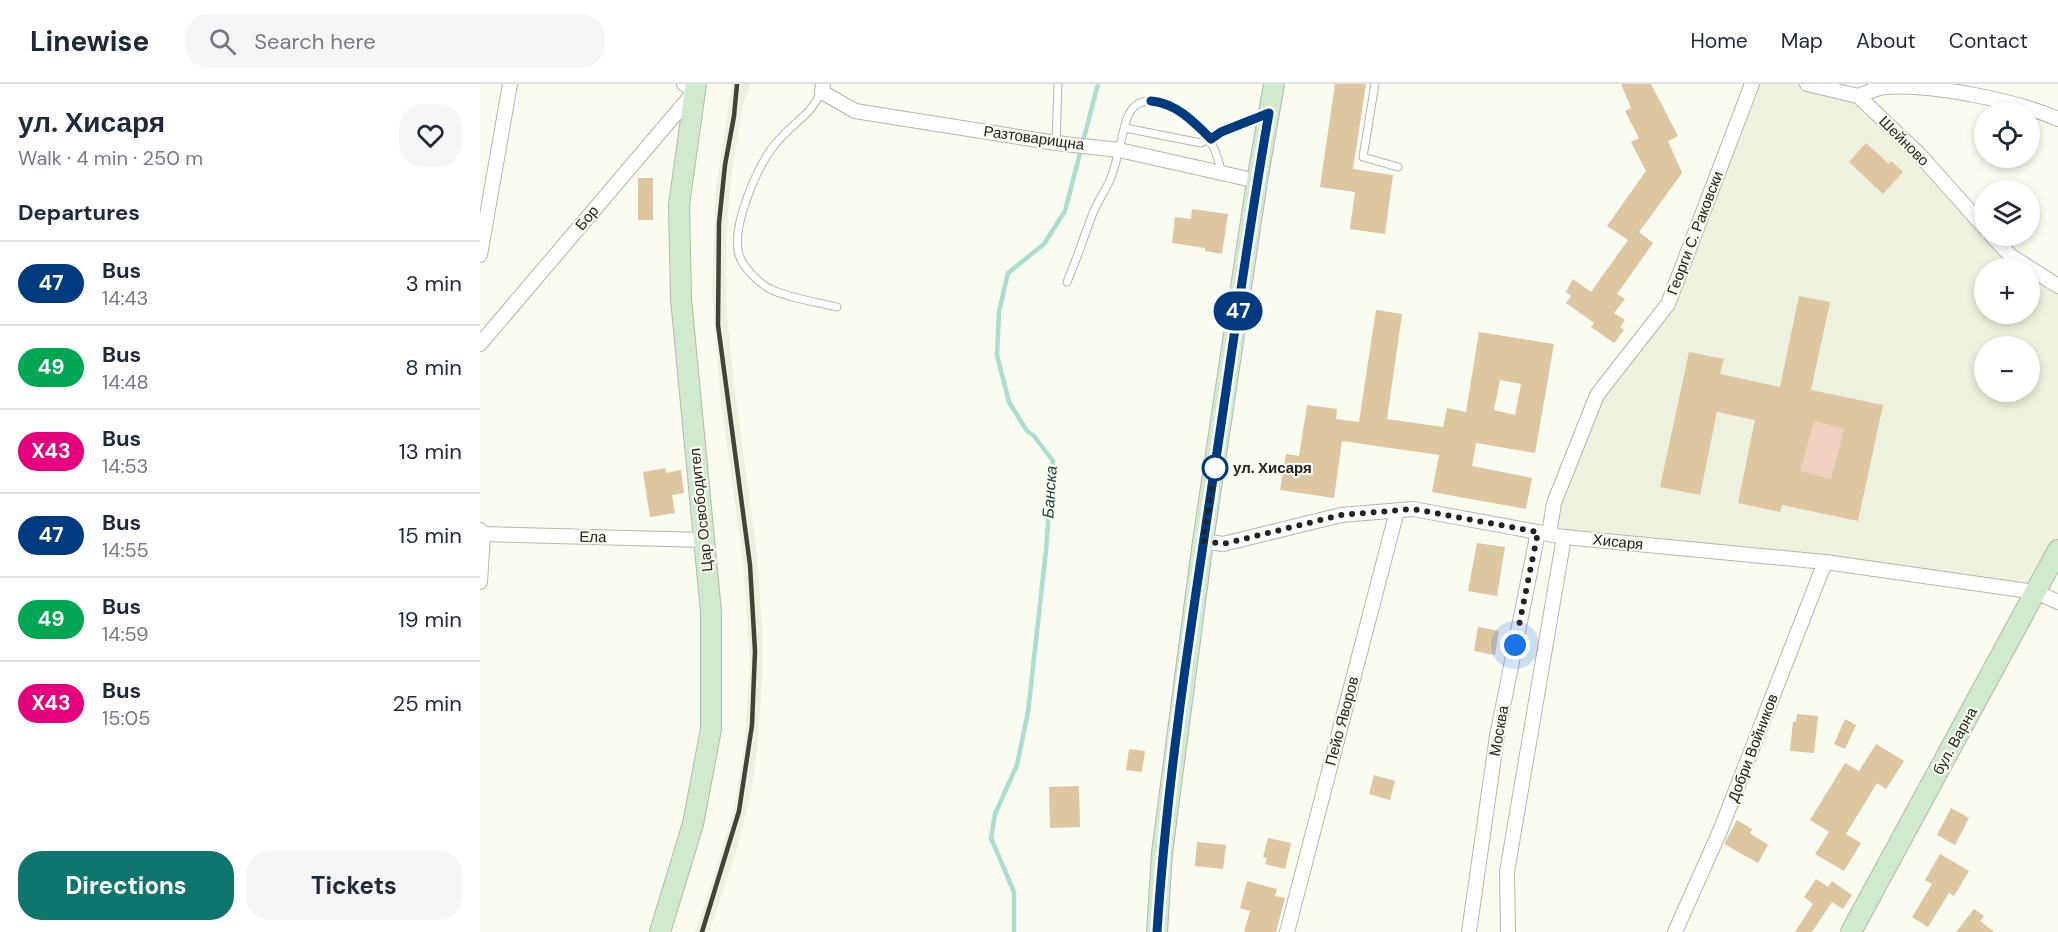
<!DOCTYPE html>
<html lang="en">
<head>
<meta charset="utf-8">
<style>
  body { margin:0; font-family:"DM Sans",sans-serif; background:#f6f6f7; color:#1f2937; height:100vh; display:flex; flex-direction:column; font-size:22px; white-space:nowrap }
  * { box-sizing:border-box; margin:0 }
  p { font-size:20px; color:#747a83 }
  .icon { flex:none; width:33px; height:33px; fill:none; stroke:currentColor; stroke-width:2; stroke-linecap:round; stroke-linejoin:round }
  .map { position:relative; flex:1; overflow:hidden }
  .panel { display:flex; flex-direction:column; background:#fff; width:480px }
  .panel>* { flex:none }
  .badge { padding:0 12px; border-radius:20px; font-size:21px; line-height:39px }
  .tools { position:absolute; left:1494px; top:18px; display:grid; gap:12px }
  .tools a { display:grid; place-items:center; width:66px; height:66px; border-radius:50%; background:#fff; box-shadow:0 3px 9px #0003; font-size:30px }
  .you { position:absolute; width:30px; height:30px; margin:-15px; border:4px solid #fff; border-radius:50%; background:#1a73e8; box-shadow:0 0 0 9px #1a73e833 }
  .map>.badge { position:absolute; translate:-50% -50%; box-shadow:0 0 0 3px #fff }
  h2 { padding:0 18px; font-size:22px; line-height:54px }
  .round { display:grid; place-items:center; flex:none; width:63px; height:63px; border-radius:24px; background:#f6f6f7 }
  .overview { display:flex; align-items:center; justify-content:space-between; height:102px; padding:0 18px }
  h1 { font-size:28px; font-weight:700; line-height:45px }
  .cta { display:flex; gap:12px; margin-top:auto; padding:12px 18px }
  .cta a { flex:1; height:69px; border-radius:24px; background:#0f766e; color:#fff; font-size:24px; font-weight:700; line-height:69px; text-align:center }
  .cta a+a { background:#f6f6f7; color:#1f2937 }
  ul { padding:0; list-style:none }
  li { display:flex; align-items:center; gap:18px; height:84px; padding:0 18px; border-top:2px solid #e0e1e3 }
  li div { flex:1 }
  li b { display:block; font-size:22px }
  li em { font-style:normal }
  li .badge { min-width:66px; font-weight:700; text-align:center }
  header { display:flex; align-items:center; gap:36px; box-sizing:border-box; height:84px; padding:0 30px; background:#fff; border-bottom:2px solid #e0e1e3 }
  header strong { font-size:28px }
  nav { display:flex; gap:33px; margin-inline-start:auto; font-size:21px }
  .search { width:420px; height:54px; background:#f6f6f7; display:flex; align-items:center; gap:15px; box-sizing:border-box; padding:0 21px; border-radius:24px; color:#747a83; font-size:22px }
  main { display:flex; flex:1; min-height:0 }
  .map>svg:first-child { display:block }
</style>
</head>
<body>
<header>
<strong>Linewise</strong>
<div class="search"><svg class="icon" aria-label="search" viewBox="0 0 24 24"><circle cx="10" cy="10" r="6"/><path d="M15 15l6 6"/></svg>Search here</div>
<nav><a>Home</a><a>Map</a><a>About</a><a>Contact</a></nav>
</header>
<main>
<section class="panel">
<div class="overview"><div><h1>ул. Хисаря</h1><p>Walk · 4 min · 250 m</p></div><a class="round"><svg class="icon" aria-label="heart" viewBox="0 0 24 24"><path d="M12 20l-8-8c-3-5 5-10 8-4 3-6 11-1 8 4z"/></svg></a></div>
<h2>Departures</h2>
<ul>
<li><span class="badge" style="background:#003b80;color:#fff">47</span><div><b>Bus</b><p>14:43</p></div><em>3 min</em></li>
<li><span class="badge" style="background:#00a651;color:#fff">49</span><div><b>Bus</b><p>14:48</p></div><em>8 min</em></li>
<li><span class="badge" style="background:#e6007e;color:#fff">X43</span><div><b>Bus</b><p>14:53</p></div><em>13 min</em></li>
<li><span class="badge" style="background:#003b80;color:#fff">47</span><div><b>Bus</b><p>14:55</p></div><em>15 min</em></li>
<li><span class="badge" style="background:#00a651;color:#fff">49</span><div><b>Bus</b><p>14:59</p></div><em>19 min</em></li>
<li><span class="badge" style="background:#e6007e;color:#fff">X43</span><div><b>Bus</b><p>15:05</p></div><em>25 min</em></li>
</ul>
<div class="cta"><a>Directions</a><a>Tickets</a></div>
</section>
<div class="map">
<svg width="1578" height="848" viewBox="0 0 1578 848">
  <rect width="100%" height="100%" fill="#fafbf1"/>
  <!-- built -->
  <g fill="#eff1df" fill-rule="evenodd">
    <path d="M252,0H270L262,25L250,101L246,163L247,231L254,301L277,470L282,544V591L278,659L271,708L255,772L229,848H215L230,805L254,725L264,665L270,578L263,477L241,318L232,208L236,104Z"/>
    <path d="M1272,0H1327L1378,12L1504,143V152H1512L1578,202V466L1556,508L1069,450L1117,311L1188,220ZM1504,184H1550V230H1504ZM1504,262H1550V308H1504Z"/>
  </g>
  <!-- green -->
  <path fill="#f0d0bf" d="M1322,334L1364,345L1351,395L1320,387L1328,356Z"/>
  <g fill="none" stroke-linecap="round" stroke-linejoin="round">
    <!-- stream -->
    <path stroke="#aadece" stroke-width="4.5" d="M534,848V808L511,754L515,730L537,681L548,628L566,466L573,377L554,352L547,347L529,318L517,271L519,228L528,189L564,160L585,127L618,0"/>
  </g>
  <!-- building -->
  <g fill="#dec6a0" fill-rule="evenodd">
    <path d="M855,0H886L873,85L913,91L905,150L870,145L875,108L840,103Z"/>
    <path d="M1141,0H1171L1198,52L1188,57L1202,89L1159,148L1173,159L1137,210L1145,215L1134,229L1145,236L1140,243L1144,246L1134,259L1111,243L1114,239L1086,219L1091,212L1086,208L1093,195L1111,208L1148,156L1127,142L1166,87L1151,58L1159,54L1145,27L1151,24Z"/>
    <path d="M1386,59L1409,80L1411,77L1423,88L1403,110L1369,78Z"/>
    <rect x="158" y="94" width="15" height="42"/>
    <path d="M712,125L748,130L742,170L725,167V164L692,159L695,133L711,135Z"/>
    <path d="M1319,212L1350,218L1331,306L1403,321L1378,437L1302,421L1300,428L1258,419L1275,336L1237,328L1220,411L1180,403L1209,268L1244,275L1240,290L1300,303ZM1334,337L1364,345L1351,395L1320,387Z"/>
    <path d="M896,226L922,230L907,335L963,343L967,324L986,328L999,248L1074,260L1055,369L996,359L992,382L1052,394L1046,425L952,408L959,371L862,357L854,414L800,406L806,370L819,372L827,321L857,325L856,335L879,338ZM1020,296L1041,300L1035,331L1014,326Z"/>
    <path d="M185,384L186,389L201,386L204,409L192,411L195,429L170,433L163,388Z"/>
    <path d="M997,459L1025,463L1017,512L988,507Z"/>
    <path d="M998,543L1019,547L1015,571L994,567Z"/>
    <path d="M1317,630L1338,632L1334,669L1310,667L1313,638H1316Z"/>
    <path d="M1365,635L1376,641L1365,665L1354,660Z"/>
    <path d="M1396,660L1424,677L1406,705L1397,699L1366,750L1381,759L1364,787L1335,770L1349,748L1330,736L1365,679L1379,687Z"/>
    <path d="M649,665L665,667L662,688L646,686Z"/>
    <path d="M894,691L915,697L910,716L889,710Z"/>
    <path d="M599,702L600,743L570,744L569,703Z"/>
    <path d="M1471,724L1489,734L1475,761L1457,751Z"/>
    <path d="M1257,736L1272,745L1270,749L1288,761L1278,779L1244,760Z"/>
    <path d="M788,754L811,759L805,785L785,780L787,774L783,773Z"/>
    <path d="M717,758L746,761L743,785L715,782Z"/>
    <path d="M1460,770L1489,787L1474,812L1469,809L1448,843L1432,833L1452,800L1445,796Z"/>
    <path d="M1336,795L1348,803L1352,797L1372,811L1363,825L1352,818L1332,848H1315L1333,820L1324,813Z"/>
    <path d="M767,797L797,805L795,812L805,814L796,848H764L770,827L760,824Z"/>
    <path d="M1494,825L1504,832L1500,837L1514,848H1476Z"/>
  </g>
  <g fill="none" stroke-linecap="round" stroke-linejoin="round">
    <!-- lane casing -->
    <g stroke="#b6b7ad" stroke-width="9">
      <g id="lane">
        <path d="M895,0L883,73L918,83"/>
        <path d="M342,8C338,14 334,21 329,27C317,39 303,49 293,63C276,85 251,144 259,171C264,185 278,198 290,205C308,214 337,218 357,223"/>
        <path d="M645,44L721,59L741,48L787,30"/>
        <path d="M576,59L578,0"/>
        <path d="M587,198C597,175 604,152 613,129C618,117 625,107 630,96C635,85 637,72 640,61C644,48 645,31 655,22C668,11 689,20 702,29C725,46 736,59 741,88"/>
      </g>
    </g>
    <!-- street casing -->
    <g stroke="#b6b7ad" stroke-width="16">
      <g id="street">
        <path d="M343,0L342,8L375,27L576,59L639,66L777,97"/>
        <path d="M1327,0L1378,12L1438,69L1504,143"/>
        <path d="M1378,12C1387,9 1396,4 1405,3C1452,0 1535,16 1578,35"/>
        <path d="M1512,152L1531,172L1578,202"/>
        <path d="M0,171L30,0"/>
        <path d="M0,260L215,7L204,0"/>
        <path d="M0,446L3,450L0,498"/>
        <path d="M3,450L224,456"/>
        <path d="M1069,450L1074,419L1117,311L1188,220L1272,0"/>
        <path d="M723,457L743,460L861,431L933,425L1084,453L1345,478L1556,508L1578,518"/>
        <path d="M807,848L917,427"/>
        <path d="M989,848L1017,652L1058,448"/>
        <path d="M1028,848L1027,788L1084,453"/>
        <path d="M1195,848L1240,747L1345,478"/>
      </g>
    </g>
    <!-- secondary casing -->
    <g stroke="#b6b7ad" stroke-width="22">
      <g id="secondary">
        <path d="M180,848L213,740L231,645V528L201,215L199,121L216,0"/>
        <path d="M677,848L682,769L723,457L777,97L794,0"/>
        <path d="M1371,848L1578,466"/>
      </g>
    </g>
    <!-- lane -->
    <use href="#lane" stroke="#fff" stroke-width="7"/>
    <!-- street -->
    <use href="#street" stroke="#fff" stroke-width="14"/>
    <!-- secondary -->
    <use href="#secondary" stroke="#d0eacf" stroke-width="20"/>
    <!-- rail -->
    <path stroke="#42423d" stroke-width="4.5" d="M222,848L259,727L272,641L275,567L270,481L238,241L239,139L245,81L254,32L257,0"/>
  </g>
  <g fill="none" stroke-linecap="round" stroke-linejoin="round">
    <!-- line casing -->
    <g stroke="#fff" stroke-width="14">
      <path id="line" d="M671,17C696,19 714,38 731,55L741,48L789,29C768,148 752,269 734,388C711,541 687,694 677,848"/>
    </g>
    <!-- line -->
    <use href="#line" stroke="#003b80" stroke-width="9"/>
    <!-- walk -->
    <path stroke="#23231f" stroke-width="6" stroke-dasharray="0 10.8" d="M735,384L723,457L743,460L861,431L933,425L1058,448L1035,561"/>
  </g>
  <!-- markers -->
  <circle fill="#fff" stroke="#003b80" stroke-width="3" cx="735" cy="384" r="12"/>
  <g text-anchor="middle" stroke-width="4.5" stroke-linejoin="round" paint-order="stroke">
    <!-- street labels -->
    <g font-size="15" fill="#23231f" stroke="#fafbf1">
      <text transform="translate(554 54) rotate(8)" y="5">Разтоварищна</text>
      <text transform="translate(1424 57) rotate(45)" y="5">Шейново</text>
      <text transform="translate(107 134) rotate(-50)" y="5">Бор</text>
      <text transform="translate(1215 149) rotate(-69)" y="5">Георги С. Раковски</text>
      <text transform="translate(221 426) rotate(-96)" y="5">Цар Освободител</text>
      <text transform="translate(113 453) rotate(1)" y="5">Ела</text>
      <text transform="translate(1138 458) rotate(6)" y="5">Хисаря</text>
      <text transform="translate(862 637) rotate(-75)" y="5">Пейо Яворов</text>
      <text transform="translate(1019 647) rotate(-80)" y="5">Москва</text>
      <text transform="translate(1475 657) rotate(-61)" y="5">бул. Варна</text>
      <text transform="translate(1273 664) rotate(-69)" y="5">Добри Войников</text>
    </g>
    <!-- stop labels -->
    <g font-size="15" font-weight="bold" fill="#23231f" stroke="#fafbf1" text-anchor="start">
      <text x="753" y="389">ул. Хисаря</text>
    </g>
    <!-- water labels -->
    <g font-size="16" font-style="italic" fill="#174338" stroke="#fafbf1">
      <text transform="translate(569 408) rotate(-86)" y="6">Банска</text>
    </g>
  </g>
</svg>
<div class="tools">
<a><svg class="icon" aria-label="locate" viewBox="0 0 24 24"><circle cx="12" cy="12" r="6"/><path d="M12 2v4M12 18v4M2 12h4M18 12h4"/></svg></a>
<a><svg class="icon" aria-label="layers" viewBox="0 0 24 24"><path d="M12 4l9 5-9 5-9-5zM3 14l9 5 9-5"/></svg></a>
<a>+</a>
<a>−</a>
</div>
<div class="you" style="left:1035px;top:561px"></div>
<b class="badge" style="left:758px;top:227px;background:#003b80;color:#fff">47</b>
</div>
</main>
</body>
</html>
